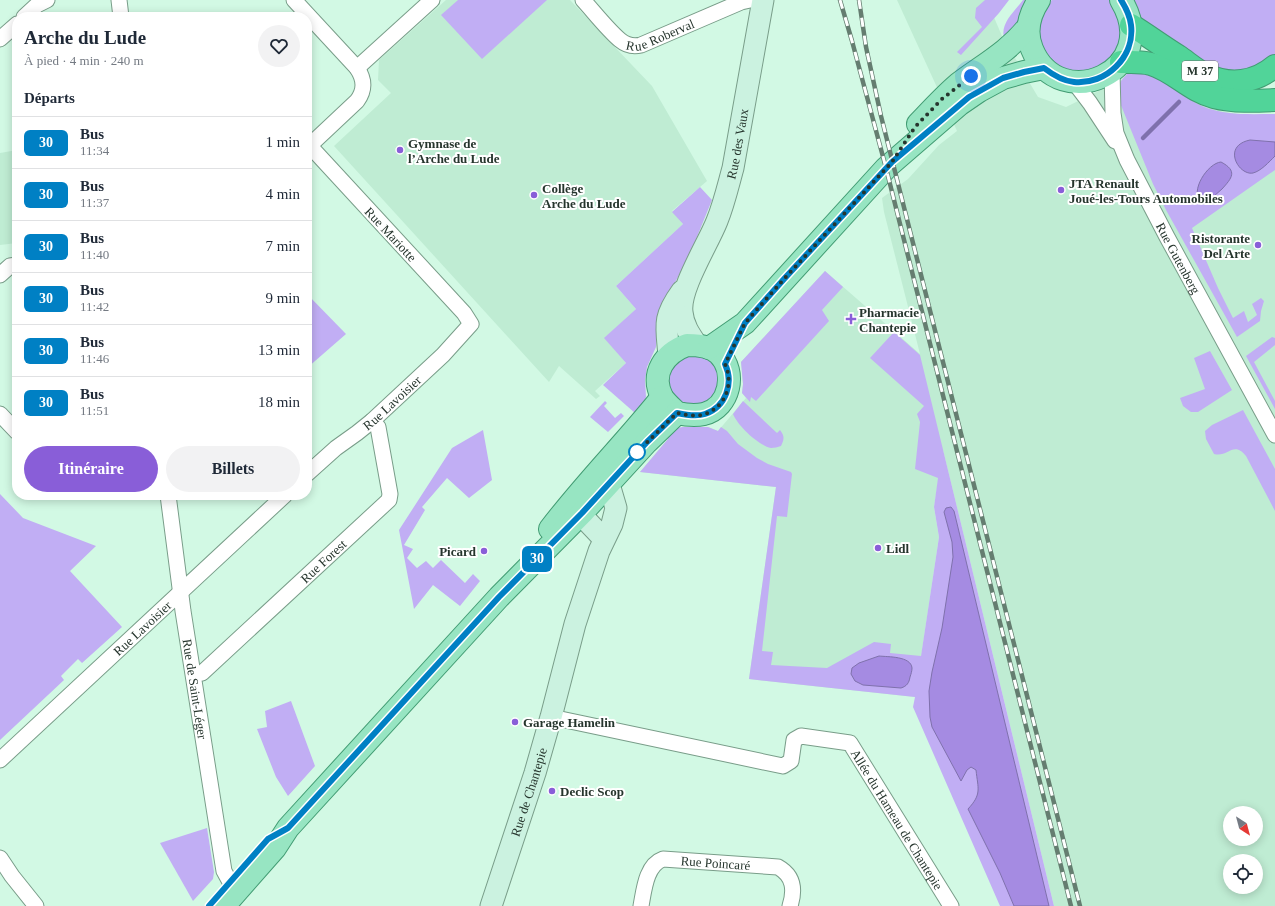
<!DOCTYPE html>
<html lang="fr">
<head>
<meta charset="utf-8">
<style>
  body { margin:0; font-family:Georgia,serif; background:#f2f2f3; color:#1f2937; height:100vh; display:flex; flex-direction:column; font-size:15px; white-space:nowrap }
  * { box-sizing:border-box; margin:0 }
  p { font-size:13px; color:#747a83 }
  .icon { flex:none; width:22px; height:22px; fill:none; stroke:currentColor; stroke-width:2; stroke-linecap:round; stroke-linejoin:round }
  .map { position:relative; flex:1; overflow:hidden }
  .panel { position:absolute; left:12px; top:12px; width:300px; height:488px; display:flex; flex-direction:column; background:#fff; border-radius:16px; box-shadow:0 2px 10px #0003 }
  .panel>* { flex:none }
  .badge { padding:0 8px; border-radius:6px; font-size:14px; line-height:26px }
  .needle { width:26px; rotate:144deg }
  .tools { position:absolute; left:1223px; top:806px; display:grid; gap:8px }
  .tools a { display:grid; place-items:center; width:40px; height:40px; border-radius:50%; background:#fff; box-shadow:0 2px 10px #0003; font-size:20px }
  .you { position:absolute; width:20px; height:20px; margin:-10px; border:3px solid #fff; border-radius:50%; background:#1a73e8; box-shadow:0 0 0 6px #1a73e833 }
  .map>.badge { position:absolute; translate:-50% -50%; box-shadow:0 0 0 2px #fff }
  h2 { padding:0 12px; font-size:15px; line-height:36px }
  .round { display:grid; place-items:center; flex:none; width:42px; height:42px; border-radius:21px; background:#f2f2f3 }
  .headline { display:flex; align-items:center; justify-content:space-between; height:68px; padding:0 12px }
  h1 { font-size:19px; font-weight:700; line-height:30px }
  .primary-button { display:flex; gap:8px; margin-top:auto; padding:8px 12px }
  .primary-button a { flex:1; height:46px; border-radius:24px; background:#895ed8; color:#fff; font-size:16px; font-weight:700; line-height:46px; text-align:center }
  .primary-button a+a { background:#f2f2f3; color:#1f2937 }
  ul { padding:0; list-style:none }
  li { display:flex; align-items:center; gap:12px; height:52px; padding:0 12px; border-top:1px solid #e0e1e3 }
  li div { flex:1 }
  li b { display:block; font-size:15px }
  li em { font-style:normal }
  li .badge { min-width:44px; font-weight:700; text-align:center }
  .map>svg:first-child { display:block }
</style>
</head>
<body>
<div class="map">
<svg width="1275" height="906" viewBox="0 0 1275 906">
  <rect width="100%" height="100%" fill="#d2f9e4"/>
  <!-- built -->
  <g fill="#bfecd3" fill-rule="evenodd">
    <path d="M446,0H570L652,86L707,181L672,211L683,224L616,286L636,309L605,338L626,363L595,391L600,396L596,399L559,366L549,382L334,146L391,93L378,80L379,60Z"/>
    <path d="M897,0H1005L993,15L1002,36L1038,97L1066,107L1121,80L1129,72L1155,75L1188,99L1204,107L1221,111L1242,115L1275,114V906H1054L943,450L934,507L939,537L915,697L749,679L776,487L640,472L668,439L666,435L683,427H708L718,431L746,398L742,393L743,384L741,362L825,271L920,354L884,212L882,198L908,179L939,145L957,131ZM1230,813H1256V839H1230ZM1230,861H1256V887H1230Z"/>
    <path d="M17,150V243L0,245V153Z"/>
  </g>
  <!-- green -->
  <g fill="#c1aef4">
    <path d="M458,0H547L482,59L441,15Z"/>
    <path d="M985,0H1009L999,13L961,55L957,52L982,27L975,18L976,8Z"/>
    <path d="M1023,0H1028L1021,23L1004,38C1000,23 1015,11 1023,0Z"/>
    <path d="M1052,0H1109L1111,1L1123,28L1117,56L1095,74L1055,68L1038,46L1039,18L1045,6Z"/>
    <path d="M1131,0H1275V54L1266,63L1248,72L1213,69L1140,20Z"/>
    <path d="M1129,72C1138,72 1149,71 1156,75C1173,84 1185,99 1202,106C1225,116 1251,114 1275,114V170L1192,228L1218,288L1233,318L1244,311L1248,322L1257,315L1252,304L1261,298L1264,301L1261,311L1260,321L1237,337L1166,210L1153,184L1118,98C1118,84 1119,82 1129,72Z"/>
    <path d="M700,187L712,200L690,254L659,313L656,347L647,367L645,380L646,397L643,404L635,413L603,385L626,363L604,338L636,309L616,286L683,224L672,212Z"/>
    <path d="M825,271L843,287L822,310L829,321L756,401L751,397L750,402L742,393L743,384L741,362Z"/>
    <path d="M307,294L346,334L307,368Z"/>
    <path d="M894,332L920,355L1054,906H1000L913,707L915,697L749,679L776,487L640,472L668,439L666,435L676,428L683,427H708L718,431L721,427L727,431L738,444L757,458L768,464L791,472L792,474L787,517L777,516L762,651L773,652L771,665L827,668L874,642L891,644L890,653L921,656L939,537L934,507L938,478L915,469L920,422L917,414L924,406L870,358Z"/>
    <path d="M1272,337L1275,338V345L1254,362L1275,401V409L1246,356Z"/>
    <path d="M696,351L718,364L721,390L699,407L680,404L668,389V370L672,362Z"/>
    <path d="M1210,351L1232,390L1198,412H1191L1183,406L1180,398L1205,389L1194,358Z"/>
    <path d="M605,401L607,403L604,406L615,418L621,413L624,416L608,432L590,417Z"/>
    <path d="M743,401L777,433L780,430C785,436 784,440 781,446C778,447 774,448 771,448C758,445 738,426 733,414Z"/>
    <path d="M1243,410L1275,469V511L1246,456C1233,440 1228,458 1214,454L1206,439L1205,431L1212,425Z"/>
    <path d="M483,430L492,480L469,498L447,478L422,507L425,510L404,545L413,549L407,558L417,568L426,561L433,568L441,560L465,583L473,574L480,581L460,606L433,585L414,609L399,530L452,448Z"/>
    <path d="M0,494L23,518L96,546L70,571L122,627L82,663L78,659L61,676L64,680L0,740Z"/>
    <path d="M291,701L315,766L288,796L276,777L257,729L267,727L265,711Z"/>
    <path d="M207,828L214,872L213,879L193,901L160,843Z"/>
  </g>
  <!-- water -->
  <g fill="#a58be2" stroke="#7f71ac">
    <path d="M1250,140L1275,142V156C1269,162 1261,171 1253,173C1239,176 1221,146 1250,140Z"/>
    <path d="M1221,162C1238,171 1232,178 1222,189C1216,194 1211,199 1205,204L1201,203C1189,191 1208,163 1221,162Z"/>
    <path d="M951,507L954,511L1049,906H1014L1000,873L968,809C982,794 978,789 976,770L971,767L967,770L961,781L932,727L930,717L929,691L932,672L942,628L953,557L952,542L944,512L946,508Z"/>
    <path d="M879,656C888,657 911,656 912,668C912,671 911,674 910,677C909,683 907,686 901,688L863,685L855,681L851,674L852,668L859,663Z"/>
  </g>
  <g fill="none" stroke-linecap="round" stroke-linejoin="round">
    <!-- stream -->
    <path stroke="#7f71ac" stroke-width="4.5" d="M1143,138L1179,102"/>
    <!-- street casing -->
    <g stroke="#799d89" stroke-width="17">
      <g id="street">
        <path d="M119,0L121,17"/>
        <path d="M294,0L357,68C365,80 365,90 357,101L307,148"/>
        <path id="s1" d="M583,0C594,12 608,30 620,40C626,45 633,47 641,45L741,2L750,0"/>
        <path d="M24,17L37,5L47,0"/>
        <path d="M0,39L17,24"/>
        <path d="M357,68L432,0"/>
        <path id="s2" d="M1112,71L1113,113L1116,133L1127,160L1167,237L1275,435"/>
        <path d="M1074,82L1090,103L1115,141"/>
        <path d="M0,275L10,266L17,265"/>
        <path d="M0,414L17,432"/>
        <path id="s3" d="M307,474L336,448L357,433L372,421L443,355L471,324L464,313L309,145"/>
        <path id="s4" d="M168,495L183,611L224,871L230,882"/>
        <path id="s5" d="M194,674L202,673L389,500L390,494L378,427L372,421"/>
        <path id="s6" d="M551,717L783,766L791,761L794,740L801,736L850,743L951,906"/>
        <path id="s7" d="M0,760L285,495"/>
        <path d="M0,858L12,876L36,906"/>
        <path id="s8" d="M641,906C644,890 646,865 663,859L778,867C794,876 795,890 790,906"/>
      </g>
    </g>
    <!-- secondary casing -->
    <g stroke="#799d89" stroke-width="23">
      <g id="secondary">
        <path id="s9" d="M697,345C690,335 683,325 682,312C679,289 708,244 717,221C724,204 728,186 733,168L763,0"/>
        <path d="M669,355C666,325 663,317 682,291"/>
        <path d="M579,503L585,519L604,539"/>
        <path id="s10" d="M491,906L535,773L551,717L575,624L599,551L612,524L616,508L611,491L607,485"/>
      </g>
    </g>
    <!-- primary casing -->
    <g stroke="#429c73" stroke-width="24">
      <g id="primary">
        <path d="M1039,0C1029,15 1025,32 1032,49C1059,116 1164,71 1121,0"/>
        <path d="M918,124C931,110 944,96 958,84C983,65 1008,52 1028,27"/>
        <path d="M687,345C698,345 711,346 719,354C737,372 730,407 704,414C695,416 686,415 677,413C672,408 666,403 662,397C650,373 665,353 687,345Z"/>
        <path d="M709,348L745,323L886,168L960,104L979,91L1003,78L1024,72L1044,68"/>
        <path d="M550,529C585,483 626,442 662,397"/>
        <path d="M224,906L275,848L288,828L499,597L582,513L647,442L677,413"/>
      </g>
    </g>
    <!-- highway casing -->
    <g stroke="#429c73" stroke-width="24">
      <g id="highway">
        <path d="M1131,25C1147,35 1162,46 1178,56C1187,62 1196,70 1206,75C1230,86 1255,83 1275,66"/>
        <path d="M1121,62C1130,62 1142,61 1151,64C1174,71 1190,91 1214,97C1234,102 1255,101 1275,100"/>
      </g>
    </g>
    <!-- street -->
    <use href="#street" stroke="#fff" stroke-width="15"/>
    <!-- secondary -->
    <use href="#secondary" stroke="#cbf2e0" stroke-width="21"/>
    <!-- primary -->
    <use href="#primary" stroke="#97e5c2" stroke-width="22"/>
    <!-- highway -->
    <use href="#highway" stroke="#51d499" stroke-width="22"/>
    <!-- rail casing -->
    <g stroke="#657d70" stroke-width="4.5">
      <g id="rail">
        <path d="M840,0L852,41L886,168L1071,906"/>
        <path d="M859,0L866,47L881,116L1080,906"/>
      </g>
    </g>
    <!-- rail -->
    <use href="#rail" stroke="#fff" stroke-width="3" stroke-dasharray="9" stroke-linecap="butt"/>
  </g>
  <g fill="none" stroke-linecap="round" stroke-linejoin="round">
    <!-- line casing -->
    <g stroke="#fff" stroke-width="9">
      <path id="line" d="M209,906L268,839L288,828L499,597L582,513L647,442L677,413C686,415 696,417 705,414C726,407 734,383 725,364L745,323L784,279L892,162L969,97L1003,78L1024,72L1044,68C1053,75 1063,81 1074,82C1106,85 1135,57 1131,25C1130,16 1126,8 1121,0"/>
    </g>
    <!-- line -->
    <use href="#line" stroke="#0080c4" stroke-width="6"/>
    <!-- walk -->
    <path stroke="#26352d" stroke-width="4" stroke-dasharray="0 7.2" d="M637,452L677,413C686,415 696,417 705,414C726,407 734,383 725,364L745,323L784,279L892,162L915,127L942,99L971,76"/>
  </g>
  <!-- markers -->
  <g fill="#895ed8" stroke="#fff" stroke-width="1.5">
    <circle cx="400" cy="150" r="4"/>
    <circle cx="1061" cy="190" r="4"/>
    <circle cx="534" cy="195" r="4"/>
    <circle cx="1258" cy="245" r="4"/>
    <path d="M849 313h4v4h4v4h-4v4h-4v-4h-4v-4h4z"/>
    <circle cx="878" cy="548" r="4"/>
    <circle cx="484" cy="551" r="4"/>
    <circle cx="515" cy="722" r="4"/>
    <circle cx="552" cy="791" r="4"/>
  </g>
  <circle fill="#fff" stroke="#0080c4" stroke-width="2" cx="637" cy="452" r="8"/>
  <g text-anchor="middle" stroke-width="4" stroke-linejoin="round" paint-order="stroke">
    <!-- shield labels -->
    <rect fill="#fff" stroke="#67726c" stroke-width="1" x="1182" y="61" width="36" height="20" rx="3"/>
    <g font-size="12" font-weight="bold" fill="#26352d">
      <text x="1200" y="75">M 37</text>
    </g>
    <!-- street labels -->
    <g font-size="13" fill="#26352d" stroke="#fff">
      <text dy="5" stroke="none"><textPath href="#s1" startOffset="98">Rue Roberval</textPath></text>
      <text dy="5" stroke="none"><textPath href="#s9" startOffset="215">Rue des Vaux</textPath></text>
      <text transform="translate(391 234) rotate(47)" y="5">Rue Mariotte</text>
      <text dy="5" stroke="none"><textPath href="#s2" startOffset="202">Rue Gutenberg</textPath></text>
      <text dy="5" stroke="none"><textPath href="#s3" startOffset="111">Rue Lavoisier</textPath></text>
      <text dy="5" stroke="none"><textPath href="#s5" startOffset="173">Rue Forest</textPath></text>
      <text dy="5" stroke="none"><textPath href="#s7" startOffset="194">Rue Lavoisier</textPath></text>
      <text dy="5" stroke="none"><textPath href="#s4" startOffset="196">Rue de Saint-Léger</textPath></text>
      <text dy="5" stroke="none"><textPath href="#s10" startOffset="120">Rue de Chantepie</textPath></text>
      <text dy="5" stroke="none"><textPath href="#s6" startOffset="415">Allée du Hameau de Chantepie</textPath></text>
      <text dy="5" stroke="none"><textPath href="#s8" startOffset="107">Rue Poincaré</textPath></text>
    </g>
    <!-- poi labels -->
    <g font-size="13" font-weight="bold" fill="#26352d" stroke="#fff" text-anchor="start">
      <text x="408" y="148">Gymnase de<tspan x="408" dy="15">l’Arche du Lude</tspan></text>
      <text x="1069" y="188">JTA Renault<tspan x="1069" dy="15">Joué-les-Tours Automobiles</tspan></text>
      <text x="542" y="193">Collège<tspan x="542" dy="15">Arche du Lude</tspan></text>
      <text x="1250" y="243" text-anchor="end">Ristorante<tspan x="1250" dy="15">Del Arte</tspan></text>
      <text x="859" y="317">Pharmacie<tspan x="859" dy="15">Chantepie</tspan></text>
      <text x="886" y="553">Lidl</text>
      <text x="476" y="556" text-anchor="end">Picard</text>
      <text x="523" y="727">Garage Hamelin</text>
      <text x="560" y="796">Declic Scop</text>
    </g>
  </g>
</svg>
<div class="tools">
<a><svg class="needle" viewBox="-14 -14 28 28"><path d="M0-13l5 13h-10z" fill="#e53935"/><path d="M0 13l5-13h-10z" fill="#747a83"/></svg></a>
<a><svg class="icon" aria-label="locate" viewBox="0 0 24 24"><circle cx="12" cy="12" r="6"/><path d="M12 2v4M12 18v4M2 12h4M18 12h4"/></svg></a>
</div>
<div class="you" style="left:971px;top:76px"></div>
<b class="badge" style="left:537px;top:559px;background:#0080c4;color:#fff">30</b>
<section class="panel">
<div class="headline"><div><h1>Arche du Lude</h1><p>À pied · 4 min · 240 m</p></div><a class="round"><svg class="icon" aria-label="heart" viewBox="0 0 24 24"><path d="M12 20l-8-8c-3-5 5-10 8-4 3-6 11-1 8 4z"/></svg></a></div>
<h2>Départs</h2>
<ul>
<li><span class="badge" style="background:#0080c4;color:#fff">30</span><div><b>Bus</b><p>11:34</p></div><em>1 min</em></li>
<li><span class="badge" style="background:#0080c4;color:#fff">30</span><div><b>Bus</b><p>11:37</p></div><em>4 min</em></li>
<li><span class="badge" style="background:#0080c4;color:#fff">30</span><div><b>Bus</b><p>11:40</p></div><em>7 min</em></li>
<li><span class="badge" style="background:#0080c4;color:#fff">30</span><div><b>Bus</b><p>11:42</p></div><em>9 min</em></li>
<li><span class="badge" style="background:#0080c4;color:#fff">30</span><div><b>Bus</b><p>11:46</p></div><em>13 min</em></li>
<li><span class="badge" style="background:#0080c4;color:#fff">30</span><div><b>Bus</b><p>11:51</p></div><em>18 min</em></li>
</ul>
<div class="primary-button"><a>Itinéraire</a><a>Billets</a></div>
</section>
</div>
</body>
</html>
